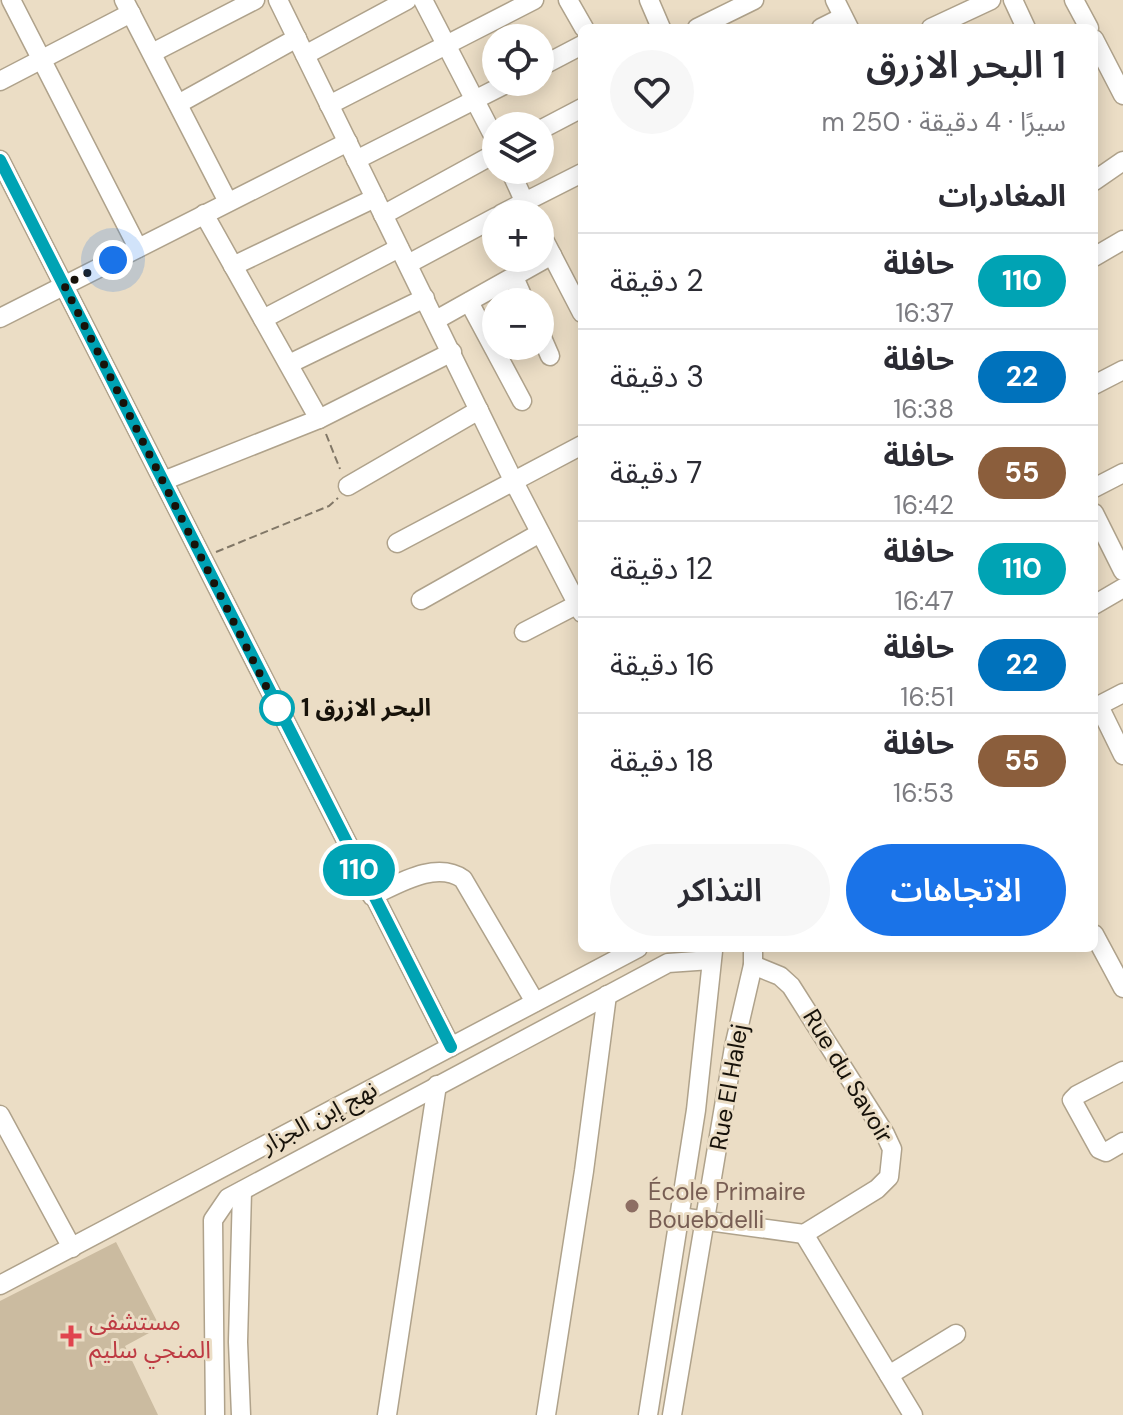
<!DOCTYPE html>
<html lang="ar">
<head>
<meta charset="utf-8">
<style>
  body { margin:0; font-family:"DM Sans","Noto Sans Arabic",sans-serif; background:#f7f7f7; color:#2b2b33; direction:rtl; height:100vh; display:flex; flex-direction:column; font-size:30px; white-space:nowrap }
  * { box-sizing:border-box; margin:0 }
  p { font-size:26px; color:#7c7c81 }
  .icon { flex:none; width:44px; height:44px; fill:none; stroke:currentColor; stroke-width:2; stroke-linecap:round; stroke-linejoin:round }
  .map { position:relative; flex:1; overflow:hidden; direction:ltr }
  .details { position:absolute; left:578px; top:24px; width:520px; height:928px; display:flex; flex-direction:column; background:#fff; border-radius:12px; box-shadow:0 4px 20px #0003; direction:rtl }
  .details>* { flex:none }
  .badge { padding:0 16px; border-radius:26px; font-size:28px; line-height:52px }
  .controls { position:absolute; left:482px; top:24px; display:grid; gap:16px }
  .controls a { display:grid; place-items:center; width:72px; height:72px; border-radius:50%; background:#fff; box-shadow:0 4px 20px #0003; font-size:40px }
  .you { position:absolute; width:40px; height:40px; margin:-20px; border:6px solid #fff; border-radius:50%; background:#1a73e8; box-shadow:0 0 0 12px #1a73e833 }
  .map>.badge { position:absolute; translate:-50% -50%; box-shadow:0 0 0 4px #fff }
  h2 { padding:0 32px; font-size:30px; line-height:72px }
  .round { display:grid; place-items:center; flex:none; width:84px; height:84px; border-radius:42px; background:#f7f7f7 }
  .head { display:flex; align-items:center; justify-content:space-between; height:136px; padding:0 32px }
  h1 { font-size:38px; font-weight:600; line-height:60px }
  .primary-button { display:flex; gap:16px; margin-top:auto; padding:16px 32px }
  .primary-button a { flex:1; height:92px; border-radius:48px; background:#1a73e8; color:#fff; font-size:32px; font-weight:600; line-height:92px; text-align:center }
  .primary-button a+a { background:#f7f7f7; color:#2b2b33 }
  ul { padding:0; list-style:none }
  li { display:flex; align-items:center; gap:24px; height:96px; padding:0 32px; border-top:2px solid #e1e1e2 }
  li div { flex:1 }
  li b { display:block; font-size:30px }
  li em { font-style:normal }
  li .badge { min-width:88px; font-weight:700; text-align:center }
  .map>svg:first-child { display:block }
</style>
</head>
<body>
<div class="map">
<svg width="1123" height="1415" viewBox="0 0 1123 1415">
  <rect width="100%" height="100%" fill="#ebddc5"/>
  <!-- green -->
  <path fill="#cbbba0" d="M116,1242L160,1327L125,1346L158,1415H0V1301Z"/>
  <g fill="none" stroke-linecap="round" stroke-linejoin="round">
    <!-- minor casing -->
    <g stroke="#afa28b" stroke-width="21">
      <g id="minor">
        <path d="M11,0L138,248"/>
        <path d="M124,0L228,202"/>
        <path d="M278,0L513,480L582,613"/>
        <path d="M423,0L496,141"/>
        <path d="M568,0L584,28"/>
        <path d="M649,0L661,28"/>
        <path d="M835,0L849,28"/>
        <path d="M1013,0L1026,28"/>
        <path d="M1074,0L1089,28"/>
        <path d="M697,28L754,0"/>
        <path d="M821,28L843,17"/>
        <path d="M931,28L991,0"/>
        <path d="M1094,39L1123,95"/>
        <path d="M152,53L255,0"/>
        <path d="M305,55L407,0"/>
        <path d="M540,67L582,45"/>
        <path d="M0,81L131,13"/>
        <path d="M178,104L297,38"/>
        <path d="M329,105L534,0"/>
        <path d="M540,130L582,108"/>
        <path d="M0,160L451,1047"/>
        <path d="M356,160L510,82"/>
        <path d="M510,170L530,214"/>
        <path d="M1094,181L1123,161"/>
        <path d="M204,214L319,419"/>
        <path d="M501,214L582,173"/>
        <path d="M383,215L496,153"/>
        <path d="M540,232L582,313"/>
        <path d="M1094,257L1123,240"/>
        <path d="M408,264L496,217"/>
        <path d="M233,266L375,198"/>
        <path d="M514,277L525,302"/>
        <path d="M469,302L522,401"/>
        <path d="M0,318L348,142"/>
        <path d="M263,319L399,248"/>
        <path d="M436,320L552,255"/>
        <path d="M540,333L550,356"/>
        <path d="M289,364L425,298"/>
        <path d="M1094,385L1123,370"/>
        <path d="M163,481L319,419L452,352"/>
        <path d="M348,486L479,410"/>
        <path d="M1094,488L1123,473"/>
        <path d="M1094,513L1123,571"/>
        <path d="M397,543L582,445"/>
        <path d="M421,600L540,533"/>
        <path d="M1094,605L1123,588"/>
        <path d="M524,632L582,602"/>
        <path d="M1099,706L1123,755"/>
        <path d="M1094,708L1123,693"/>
        <path d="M372,896C398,884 436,860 463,879L535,1002"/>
        <path d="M1094,934L1123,988"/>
        <path d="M1123,1071L1077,1095L1072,1100L1099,1149L1106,1152L1123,1142"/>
        <path d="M0,1115L72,1248"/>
        <path d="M679,1217L804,1234L877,1189L889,1177L892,1149L885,1134L791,986L780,976L753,965"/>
        <path d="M804,1234L913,1415"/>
        <path d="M0,1285L638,948"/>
        <path d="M889,1375L956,1334"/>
        <path d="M215,1415L213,1220L228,1198L668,963L711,960"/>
        <path d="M241,1415L238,1342L242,1191"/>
        <path d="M387,1415L437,1085"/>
        <path d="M546,1415L584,1171L607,995"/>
        <path d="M648,1415L696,1110L713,951"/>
        <path d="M672,1415L734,1047L753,965V948"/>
      </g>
    </g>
    <!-- path -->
    <g stroke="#817767" stroke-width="2" stroke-dasharray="8 4" stroke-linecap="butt">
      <path d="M326,434L340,469"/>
      <path d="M216,552L329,506L338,498"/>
    </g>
    <!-- minor -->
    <use href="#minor" stroke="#fff" stroke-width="18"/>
  </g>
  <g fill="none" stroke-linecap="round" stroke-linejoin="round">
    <!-- line casing -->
    <g stroke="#fff" stroke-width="18">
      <path id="line" d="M0,160L451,1047"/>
    </g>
    <!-- line -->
    <use href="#line" stroke="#00a3b4" stroke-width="12"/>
    <!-- walk -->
    <path stroke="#17120a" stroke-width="8" stroke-dasharray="0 14.4" d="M113,260L64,285L277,708"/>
  </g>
  <!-- markers -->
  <circle fill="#fff" stroke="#00a3b4" stroke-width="4" cx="277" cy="708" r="16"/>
  <circle fill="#8d6e63" stroke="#ebddc5" stroke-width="3" cx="632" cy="1206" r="8"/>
  <path fill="#e0444e" stroke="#ebddc5" stroke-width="3" d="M67 1324h8v8h8v8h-8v8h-8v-8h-8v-8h8z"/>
  <g text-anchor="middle" stroke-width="6" stroke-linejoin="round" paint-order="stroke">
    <!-- stop labels -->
    <g font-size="24" font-weight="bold" fill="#17120a" stroke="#ebddc5" text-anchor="start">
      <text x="301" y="716">1 البحر الازرق</text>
    </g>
    <!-- street labels -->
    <g font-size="24" fill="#17120a" stroke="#ebddc5">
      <text transform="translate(848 1076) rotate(59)" y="8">Rue du Savoir</text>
      <text transform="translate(729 1087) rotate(-80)" y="8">Rue El Halej</text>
      <text transform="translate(319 1117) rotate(-28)" y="8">نهج إبن الجزار</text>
    </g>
    <!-- education labels -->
    <g font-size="24" fill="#785e54" stroke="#ebddc5" text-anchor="start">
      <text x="648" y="1200">École Primaire<tspan x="648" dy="28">Bouebdelli</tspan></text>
    </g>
    <!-- health labels -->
    <g font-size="24" fill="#be3a42" stroke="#ebddc5" text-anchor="start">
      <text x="89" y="1330">مستشفى<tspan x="89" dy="28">المنجي سليم</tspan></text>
    </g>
  </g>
</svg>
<div class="controls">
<a><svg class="icon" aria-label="locate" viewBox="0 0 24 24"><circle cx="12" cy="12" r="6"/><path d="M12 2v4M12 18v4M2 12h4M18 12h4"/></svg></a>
<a><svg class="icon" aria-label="layers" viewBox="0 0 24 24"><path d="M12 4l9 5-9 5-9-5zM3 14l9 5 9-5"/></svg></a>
<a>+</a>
<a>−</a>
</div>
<div class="you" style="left:113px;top:260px"></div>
<b class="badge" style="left:359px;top:870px;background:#00a3b4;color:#fff">110</b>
<section class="details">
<div class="head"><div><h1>1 البحر الازرق</h1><p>سيرًا · 4 دقيقة · 250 m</p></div><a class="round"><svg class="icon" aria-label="heart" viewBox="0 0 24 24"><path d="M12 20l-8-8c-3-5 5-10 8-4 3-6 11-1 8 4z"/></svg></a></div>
<h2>المغادرات</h2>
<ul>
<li><span class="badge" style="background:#00a3b4;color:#fff">110</span><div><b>حافلة</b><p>16:37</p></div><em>2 دقيقة</em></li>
<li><span class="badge" style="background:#0072bc;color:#fff">22</span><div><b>حافلة</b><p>16:38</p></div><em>3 دقيقة</em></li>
<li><span class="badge" style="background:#8b5e3c;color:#fff">55</span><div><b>حافلة</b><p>16:42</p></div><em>7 دقيقة</em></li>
<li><span class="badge" style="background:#00a3b4;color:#fff">110</span><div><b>حافلة</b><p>16:47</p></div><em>12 دقيقة</em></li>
<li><span class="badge" style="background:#0072bc;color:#fff">22</span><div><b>حافلة</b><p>16:51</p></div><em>16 دقيقة</em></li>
<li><span class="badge" style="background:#8b5e3c;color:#fff">55</span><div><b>حافلة</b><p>16:53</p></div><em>18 دقيقة</em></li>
</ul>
<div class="primary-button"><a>الاتجاهات</a><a>التذاكر</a></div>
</section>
</div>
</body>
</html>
